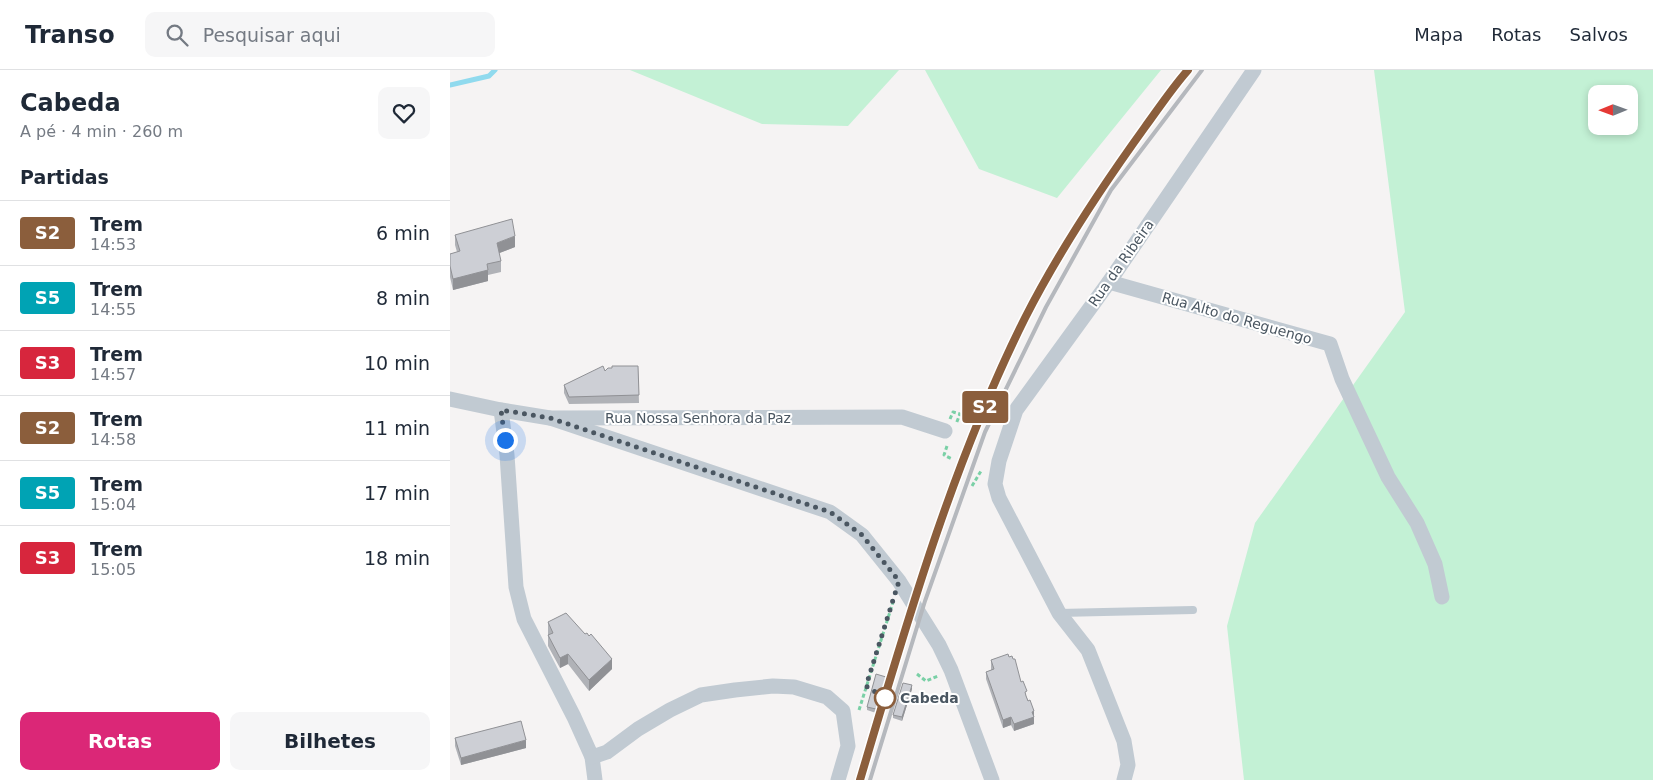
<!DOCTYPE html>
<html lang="pt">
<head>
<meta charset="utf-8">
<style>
  body { margin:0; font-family:"DejaVu Sans",sans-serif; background:#f6f6f7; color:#1f2937; height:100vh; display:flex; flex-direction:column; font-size:19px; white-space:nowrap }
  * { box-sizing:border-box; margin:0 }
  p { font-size:16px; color:#747a83 }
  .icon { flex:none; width:28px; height:28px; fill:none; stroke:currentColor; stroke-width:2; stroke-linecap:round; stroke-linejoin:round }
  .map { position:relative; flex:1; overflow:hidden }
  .details { display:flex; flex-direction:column; background:#fff; width:450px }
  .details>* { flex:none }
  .badge { padding:0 10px; border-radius:4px; font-size:18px; line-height:32px }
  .needle { width:32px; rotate:269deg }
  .buttons { position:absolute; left:1138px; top:15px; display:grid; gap:10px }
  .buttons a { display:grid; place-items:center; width:50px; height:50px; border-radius:10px; background:#fff; box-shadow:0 2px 8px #0003; font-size:25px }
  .you { position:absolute; width:25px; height:25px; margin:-12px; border:4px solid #fff; border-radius:50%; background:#1a73e8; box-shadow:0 0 0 8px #1a73e833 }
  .map>.badge { position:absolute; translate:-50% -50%; box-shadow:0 0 0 2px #fff }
  h2 { padding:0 20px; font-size:19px; line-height:45px }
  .round { display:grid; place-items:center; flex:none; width:52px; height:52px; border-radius:10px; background:#f6f6f7 }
  .overview { display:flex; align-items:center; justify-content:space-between; height:85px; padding:0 20px }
  h1 { font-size:24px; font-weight:700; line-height:38px }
  .button { display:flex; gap:10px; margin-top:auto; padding:10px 20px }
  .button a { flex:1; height:58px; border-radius:10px; background:#db2777; color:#fff; font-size:20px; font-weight:700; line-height:58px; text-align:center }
  .button a+a { background:#f6f6f7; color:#1f2937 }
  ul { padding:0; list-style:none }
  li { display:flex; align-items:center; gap:15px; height:65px; padding:0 20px; border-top:1px solid #e0e1e3 }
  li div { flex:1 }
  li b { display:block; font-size:19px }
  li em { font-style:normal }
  li .badge { min-width:55px; font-weight:700; text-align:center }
  header { display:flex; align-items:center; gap:30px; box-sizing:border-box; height:70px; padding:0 25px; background:#fff; border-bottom:1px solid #e0e1e3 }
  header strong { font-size:24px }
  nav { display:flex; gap:28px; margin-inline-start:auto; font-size:18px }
  .search { width:350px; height:45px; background:#f6f6f7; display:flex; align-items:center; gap:12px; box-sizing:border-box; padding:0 18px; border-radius:10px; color:#747a83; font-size:19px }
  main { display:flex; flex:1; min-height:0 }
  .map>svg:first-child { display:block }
</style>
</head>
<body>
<header>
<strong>Transo</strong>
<div class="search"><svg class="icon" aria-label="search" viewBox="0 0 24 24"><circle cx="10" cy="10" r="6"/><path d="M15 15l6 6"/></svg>Pesquisar aqui</div>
<nav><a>Mapa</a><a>Rotas</a><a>Salvos</a></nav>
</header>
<main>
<section class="details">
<div class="overview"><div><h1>Cabeda</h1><p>A pé · 4 min · 260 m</p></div><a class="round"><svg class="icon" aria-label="heart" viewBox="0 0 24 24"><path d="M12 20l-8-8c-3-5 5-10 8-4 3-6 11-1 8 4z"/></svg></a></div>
<h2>Partidas</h2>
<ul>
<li><span class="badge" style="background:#8b5e3c;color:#fff">S2</span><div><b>Trem</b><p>14:53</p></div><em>6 min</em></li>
<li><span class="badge" style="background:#00a3b4;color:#fff">S5</span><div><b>Trem</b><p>14:55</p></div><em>8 min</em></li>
<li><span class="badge" style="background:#d7263d;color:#fff">S3</span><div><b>Trem</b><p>14:57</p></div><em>10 min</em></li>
<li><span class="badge" style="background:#8b5e3c;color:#fff">S2</span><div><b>Trem</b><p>14:58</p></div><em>11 min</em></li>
<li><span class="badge" style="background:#00a3b4;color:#fff">S5</span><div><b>Trem</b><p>15:04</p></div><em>17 min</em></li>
<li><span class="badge" style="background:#d7263d;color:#fff">S3</span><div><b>Trem</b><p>15:05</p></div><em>18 min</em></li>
</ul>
<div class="button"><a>Rotas</a><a>Bilhetes</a></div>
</section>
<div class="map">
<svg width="1203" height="710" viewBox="0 0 1203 710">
  <rect width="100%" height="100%" fill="#f5f3f3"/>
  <!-- green -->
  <g fill="#c3f1d5" fill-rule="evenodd">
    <path d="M180,0H449L398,56L312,54Z"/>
    <path d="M475,0H711L607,128L529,99Z"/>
    <path d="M924,0H1203V710H794L777,556L805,453L955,242ZM1146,24H1179V56H1146Z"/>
  </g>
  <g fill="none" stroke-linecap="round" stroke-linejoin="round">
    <!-- stream -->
    <path stroke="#90daee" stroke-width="5" d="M0,15L39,6L45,0"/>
    <!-- path -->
    <g stroke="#7ad0a6" stroke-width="3" stroke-dasharray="4 2.5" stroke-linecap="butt">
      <path d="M500,349L503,342L510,344L506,354"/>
      <path d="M497,376L494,385L502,389"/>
      <path d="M522,416L531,401"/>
      <path d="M467,604L476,611L488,606"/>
      <path d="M409,640L444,529"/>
    </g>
    <!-- service -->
    <path stroke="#c1cad2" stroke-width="8" d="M609,543L743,540"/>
    <!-- minor -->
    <g stroke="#c1cad2" stroke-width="15">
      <path d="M659,212L880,274L892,309L938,407L967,453L985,494L992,527"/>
      <path d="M0,329L51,340L100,348L452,347L495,361"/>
      <path d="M51,340L57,385L66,517L74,549L124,647L142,687L145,710"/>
      <path d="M100,348L380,442L412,465L449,511L489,575L501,600L542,710"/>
      <path d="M142,687L157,682L188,659L220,640L251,625L285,620L323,616L344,617L377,627L393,641L398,676L388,710"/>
      <path d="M674,710L678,695L674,671L638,580L609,543L549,428L545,414L549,391L566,340L659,212L804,0"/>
    </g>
    <!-- rail -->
    <g stroke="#b5b8bd" stroke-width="4">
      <path d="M410,710C456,556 503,392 575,248C609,181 651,118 695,57C709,38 722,18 738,0"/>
      <path d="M420,710L475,531L535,362L596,237L661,120L752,0"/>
    </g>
  </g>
  <!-- wall -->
  <g fill="#b0b2b7">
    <path d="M5,165L65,177L49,183L51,191V202L38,205V211L3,220L0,207V184L7,182L5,175Z"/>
    <path d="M188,296L189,333L119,334L114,323V315L162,298Z"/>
    <path d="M98,552L162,599L139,621L118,594L110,598L98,576Z"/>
    <path d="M541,590L571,612L577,628L584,641V654L564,661L561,655L553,658L536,609V602L541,600Z"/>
    <path d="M436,611L426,643L417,640V637Z"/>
    <path d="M462,619L452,651L443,648V645Z"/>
    <path d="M5,668L76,678L11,695L5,676Z"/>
  </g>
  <!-- shaded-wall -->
  <g fill="#909195">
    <path d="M65,166V177L47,184V173Z"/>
    <path d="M38,200V211L3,220V209Z"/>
    <path d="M118,584V594L110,598V588Z"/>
    <path d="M162,589V599L139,621V610Z"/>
    <path d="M436,607V611L426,643V639Z"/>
    <path d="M462,615V619L452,651V647Z"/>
    <path d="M584,641V654L564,661V654Z"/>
    <path d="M561,647V655L553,658V650Z"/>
    <path d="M76,670V678L11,695V688Z"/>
  </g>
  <!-- building -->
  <g fill="#cdcfd5" stroke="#909195">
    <path d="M62,149L65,166L47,173L51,191L37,194L38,200L3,209L0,196V184L10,181L5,165Z"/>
    <path d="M153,296L155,301L158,298H162V296H188L189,325L119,327L114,315Z"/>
    <path d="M116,543L135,564L137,563L139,566L141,564L162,589L139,610L118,584L110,588L98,565L103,563L98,552Z"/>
    <path d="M558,584L559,587L562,586L563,589H565L571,612L573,611L577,621L575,622L576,626L578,631L580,630L584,641L582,642L584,647L564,654L561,647L553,650L536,602L544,599L541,590Z"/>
    <path d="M426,604L436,607L426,639L417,637Z"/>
    <path d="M453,613L462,615L452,647L443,645Z"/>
    <path d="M71,651L76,670L11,688L5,668Z"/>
  </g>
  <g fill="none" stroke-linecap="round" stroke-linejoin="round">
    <!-- line casing -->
    <g stroke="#fff" stroke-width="11">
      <path id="line" d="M410,710C456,555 502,394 575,248C609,181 651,118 695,57C709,38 722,18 738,0"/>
    </g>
    <!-- line -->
    <use href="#line" stroke="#8b5e3c" stroke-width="8"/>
    <!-- walk -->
    <path stroke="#4a5661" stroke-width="5" stroke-dasharray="0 9" d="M55,370L51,340L100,348L380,442L412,465L449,511L416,616L435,628"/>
  </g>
  <!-- markers -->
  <circle fill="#fff" stroke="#8b5e3c" stroke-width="2.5" cx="435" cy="628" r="10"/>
  <g text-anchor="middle" stroke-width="4" stroke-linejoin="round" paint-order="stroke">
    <!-- street labels -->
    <g font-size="14" fill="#4a5661" stroke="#fff">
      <text transform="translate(671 193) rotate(-55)" y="5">Rua da Ribeira</text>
      <text transform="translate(787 248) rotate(16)" y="5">Rua Alto do Reguengo</text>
      <text x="248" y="353">Rua Nossa Senhora da Paz</text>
    </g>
    <!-- stop labels -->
    <g font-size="14" font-weight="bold" fill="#4a5661" stroke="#fff" text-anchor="start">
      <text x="450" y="633">Cabeda</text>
    </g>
  </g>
</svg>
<div class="buttons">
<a><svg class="needle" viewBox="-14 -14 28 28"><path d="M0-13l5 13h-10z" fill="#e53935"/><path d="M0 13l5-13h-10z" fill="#747a83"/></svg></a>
</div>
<div class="you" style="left:55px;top:370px"></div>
<b class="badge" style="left:535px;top:337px;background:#8b5e3c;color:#fff">S2</b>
</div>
</main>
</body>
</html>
